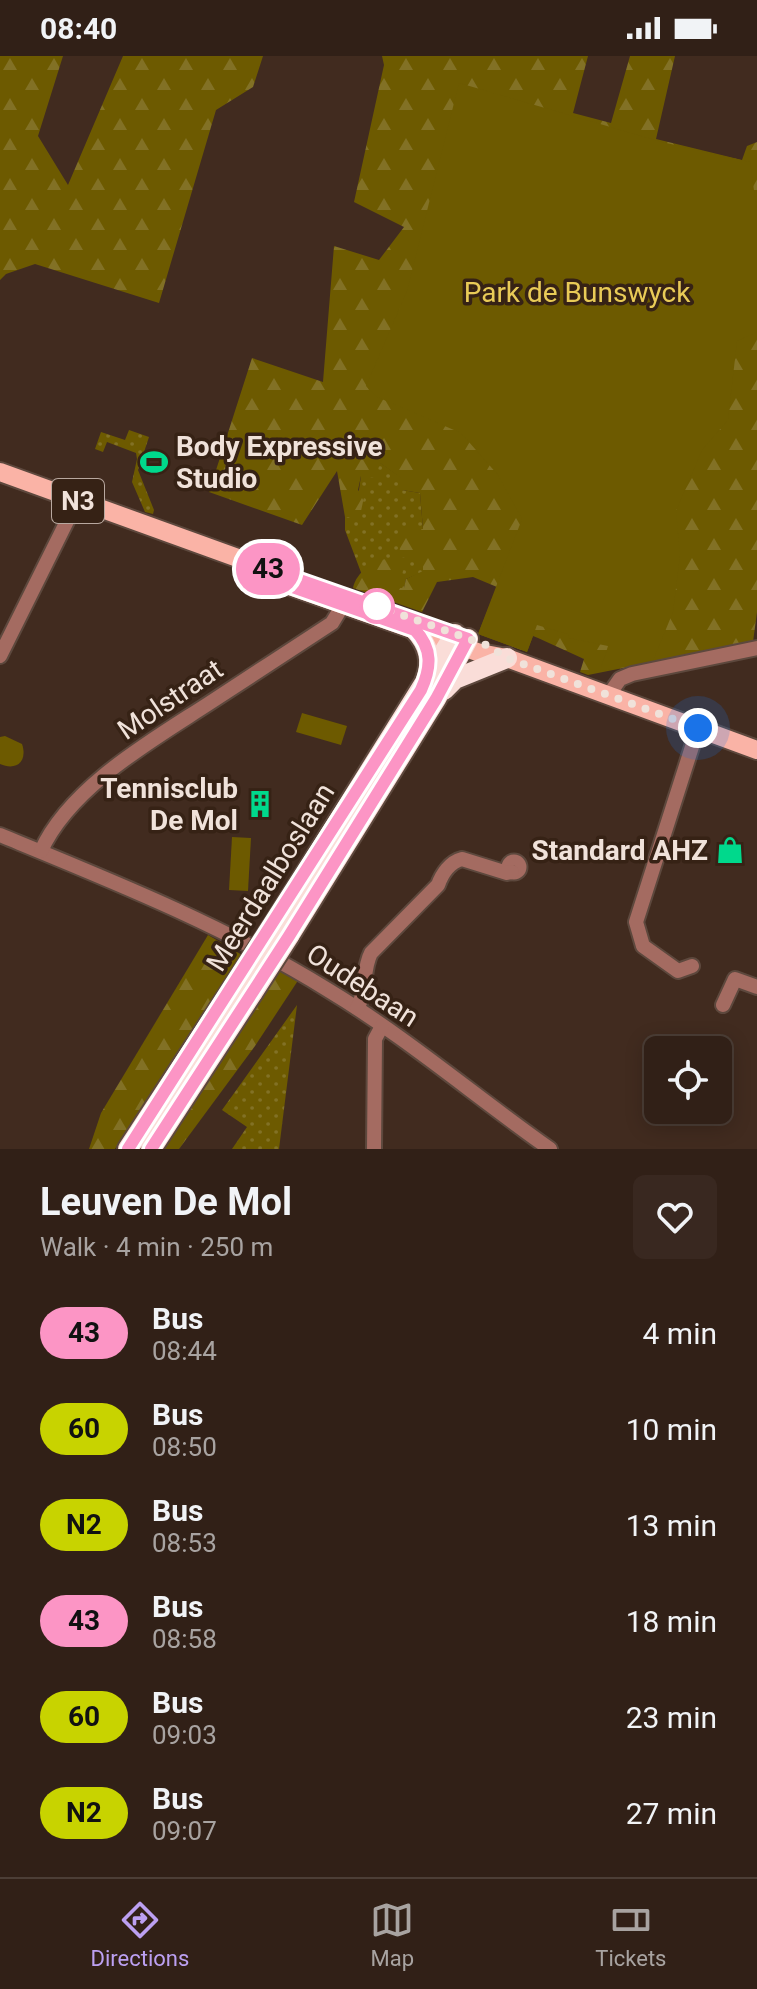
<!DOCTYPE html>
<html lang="en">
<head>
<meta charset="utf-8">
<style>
  body { margin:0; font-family:Roboto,sans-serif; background:#392820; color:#f1f3f6; height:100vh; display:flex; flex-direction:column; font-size:30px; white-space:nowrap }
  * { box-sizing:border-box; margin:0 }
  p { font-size:26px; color:#a8a3a1 }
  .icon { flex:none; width:44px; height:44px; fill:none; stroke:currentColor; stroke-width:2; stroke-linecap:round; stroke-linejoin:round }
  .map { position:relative; height:1093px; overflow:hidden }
  .panel { display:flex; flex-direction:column; background:#312017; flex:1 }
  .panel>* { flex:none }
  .badge { padding:0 16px; border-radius:26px; font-size:28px; line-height:52px }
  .controls { position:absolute; left:644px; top:980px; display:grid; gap:16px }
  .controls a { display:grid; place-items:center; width:88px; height:88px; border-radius:12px; background:#312017; box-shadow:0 4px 20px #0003,0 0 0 2px #4c3e36; font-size:40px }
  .you { position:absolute; width:40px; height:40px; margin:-20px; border:6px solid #fff; border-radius:50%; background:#1a73e8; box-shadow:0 0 0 12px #1a73e833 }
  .map>.badge { position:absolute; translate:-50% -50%; box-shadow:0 0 0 4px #fff }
  .round { display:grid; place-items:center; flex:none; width:84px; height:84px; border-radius:12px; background:#392820 }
  .overview { display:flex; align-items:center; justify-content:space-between; height:136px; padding:0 40px }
  h1 { font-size:38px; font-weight:700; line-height:60px }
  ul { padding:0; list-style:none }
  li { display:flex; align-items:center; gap:24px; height:96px; padding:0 40px }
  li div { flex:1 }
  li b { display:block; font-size:30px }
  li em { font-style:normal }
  li .badge { min-width:88px; font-weight:700; text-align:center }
  .status { display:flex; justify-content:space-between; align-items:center; height:56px; padding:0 40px; background:#312017; direction:ltr }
  .status svg { height:22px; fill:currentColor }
  .dock { display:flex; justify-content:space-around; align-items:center; height:112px; border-top:2px solid #4c3e36; background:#312017; font-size:22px; color:#a8a3a1 }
  .dock a { display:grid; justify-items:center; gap:4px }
  .dock .active { color:#bca0f2 }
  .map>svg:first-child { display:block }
</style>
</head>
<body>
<div class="status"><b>08:40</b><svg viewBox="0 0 49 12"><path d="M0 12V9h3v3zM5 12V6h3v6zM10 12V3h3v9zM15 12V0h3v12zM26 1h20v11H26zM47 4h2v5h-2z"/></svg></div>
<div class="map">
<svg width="757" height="1093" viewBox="0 0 757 1093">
  <defs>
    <pattern id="grass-dots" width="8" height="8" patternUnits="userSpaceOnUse" patternTransform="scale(2)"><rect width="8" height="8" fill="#6d5a00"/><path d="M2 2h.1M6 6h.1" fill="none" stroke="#827125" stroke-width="1.8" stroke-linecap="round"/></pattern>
    <pattern id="forest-firs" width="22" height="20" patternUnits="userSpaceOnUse" patternTransform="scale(2)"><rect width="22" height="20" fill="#6d5a00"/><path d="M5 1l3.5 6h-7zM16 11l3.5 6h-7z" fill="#827125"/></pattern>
  </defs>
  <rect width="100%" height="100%" fill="#412b1f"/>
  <!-- grass -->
  <g fill="url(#grass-dots)">
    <path d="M129,374L149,381L138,414L154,454L153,458L145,456L132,426L137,403L136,397L107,386L103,396L95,393L101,376L125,384Z"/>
    <path d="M379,406L402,422V434L420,437L423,473V516L406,523L404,533L396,532L398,525L368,511L362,519L345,474V461H355L361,420Z"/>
    <path d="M297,949L279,1093H232L247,1071L222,1054Z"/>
  </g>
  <!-- forest -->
  <g fill="url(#forest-firs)">
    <path d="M0,0H63L38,80L68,129L123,0H263L253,31L216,54L159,247L35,208L6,218L0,224Z"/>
    <path d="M382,0H588L573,57L611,67L630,0H675L656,83L742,104L747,90L757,86V556L753,586L588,619L580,616L584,603L538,582L533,580L527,596L478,578L497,531L473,521L437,526L422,556L353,532C357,514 379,500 397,503L403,515L397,532H404L406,523L423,515V508L399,500L402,474L423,473L420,437L402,434L401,422L380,407L375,422L361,420L358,434L364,441L361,455L356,461H345L337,415L302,469L209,436L252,302L323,326L334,190L379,204L404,171L354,146L384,9Z"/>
    <path d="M208,879L242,899L115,1093H89L101,1057Z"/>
    <path d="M278,912L299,923L255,990L179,1093H161Z"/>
  </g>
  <!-- green -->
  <g fill="#6d5a00">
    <path d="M459,27L662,86L750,106L757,156V276L737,285L728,364L702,394L676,455L680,500L673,556L652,607L600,615L608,590L569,582L568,578L537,569L527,596L478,578L522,463L498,419L461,377L377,341L366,330L407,235Z"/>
    <path d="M302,657L347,670L341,689L296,676Z"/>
    <path d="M5,680L22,688C28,706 16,715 0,708V681Z"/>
    <path d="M232,781L251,782L248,835L229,834Z"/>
  </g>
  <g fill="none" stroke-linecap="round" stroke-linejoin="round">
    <!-- minor casing -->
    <g stroke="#5d483d" stroke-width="18">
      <g id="minor">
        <path d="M0,600L77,445"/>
        <path d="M608,640L620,623L632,618L757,592"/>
        <path d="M0,779C112,825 225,870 328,934C406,981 476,1041 550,1093"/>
        <path d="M41,795C70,731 151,685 208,648C249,621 291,594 332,567L343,549"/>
        <circle cx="514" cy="811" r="5.5"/>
        <path d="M692,910L678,915L643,890L636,866L698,672"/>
        <path d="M723,949L735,923L757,931"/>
        <path d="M357,952C367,937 362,914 371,897L438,829C442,818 450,806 462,803L507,817L512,816"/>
        <path d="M374,1093L375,983L382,970"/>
      </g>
    </g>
    <!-- major casing -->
    <g stroke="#5d483d" stroke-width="22">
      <g id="major">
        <path d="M0,416L257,509"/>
        <path d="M248,506L287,529L480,597L507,602L757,694"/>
      </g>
    </g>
    <!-- highway casing -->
    <g stroke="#5d483d" stroke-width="24">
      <g id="highway">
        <path d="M415,574C428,588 433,605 426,623"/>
        <path d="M444,634L455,623L507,602"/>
        <path d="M273,870L455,578"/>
        <path d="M289,880L436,643L468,583"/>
        <path d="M128,1093L236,927"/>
        <path d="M151,1093L253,936"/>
      </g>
    </g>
    <!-- minor -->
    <use href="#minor" stroke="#a46b61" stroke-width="14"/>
    <!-- major -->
    <use href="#major" stroke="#fab3a6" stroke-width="18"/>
    <!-- highway -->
    <use href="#highway" stroke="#faddd8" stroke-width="20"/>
    <!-- highway-bridge casing -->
    <g stroke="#5d483d" stroke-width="24" stroke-linecap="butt">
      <g id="highway-bridge">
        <path d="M236,927L273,870"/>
        <path d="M253,936L289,880"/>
      </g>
    </g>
    <!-- highway-bridge -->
    <use href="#highway-bridge" stroke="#faddd8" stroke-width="20"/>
  </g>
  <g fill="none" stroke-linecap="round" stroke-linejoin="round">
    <!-- line casing -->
    <g stroke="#fff" stroke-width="18">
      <path id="line" d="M128,1093L421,634C431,612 433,593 415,574L287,529L248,506L468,583L436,643L289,880L151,1093"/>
    </g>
    <!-- line -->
    <use href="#line" stroke="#fc95c5" stroke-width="12"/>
    <!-- walk -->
    <path stroke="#f0e2da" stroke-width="8" stroke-dasharray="0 14.4" d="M377,550L489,590L507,602L698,672"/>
  </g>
  <!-- icons -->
  <defs>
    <g id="stadium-bare" transform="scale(2.16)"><path d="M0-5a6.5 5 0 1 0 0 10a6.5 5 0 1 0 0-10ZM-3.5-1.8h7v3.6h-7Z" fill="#00d98c" stroke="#362215" stroke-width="2.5" paint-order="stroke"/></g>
    <g id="building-bare" transform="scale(2.16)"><path d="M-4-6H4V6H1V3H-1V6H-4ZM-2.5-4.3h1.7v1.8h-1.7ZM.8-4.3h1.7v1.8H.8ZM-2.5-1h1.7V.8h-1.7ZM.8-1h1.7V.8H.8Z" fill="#00d98c" stroke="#362215" stroke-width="2.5" paint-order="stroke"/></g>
    <g id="shop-bare" transform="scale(2.16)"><path d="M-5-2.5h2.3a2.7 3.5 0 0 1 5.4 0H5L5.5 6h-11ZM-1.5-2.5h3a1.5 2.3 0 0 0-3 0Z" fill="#00d98c" stroke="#362215" stroke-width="2.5" paint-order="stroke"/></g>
  </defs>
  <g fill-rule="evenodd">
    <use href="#stadium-bare" x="154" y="406"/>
    <use href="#building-bare" x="260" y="748"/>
    <use href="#shop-bare" x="730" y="794"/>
  </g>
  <!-- markers -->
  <circle fill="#fff" stroke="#fc95c5" stroke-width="4" cx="377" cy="550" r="16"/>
  <g text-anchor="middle" stroke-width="7" stroke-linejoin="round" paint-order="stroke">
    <!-- shield labels -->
    <rect fill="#362215" stroke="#b8a89f" stroke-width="2" x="52" y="423" width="52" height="44" rx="6"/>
    <g font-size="26" font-weight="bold" fill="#f0e2da">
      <text x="78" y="454">N3</text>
    </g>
    <!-- park labels -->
    <g font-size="28" fill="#e9cb57" stroke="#362215">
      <text x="577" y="246">Park de Bunswyck</text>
    </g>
    <!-- poi labels -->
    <g font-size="28" font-weight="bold" fill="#f0e2da" stroke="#362215" text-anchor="end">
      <text x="176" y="400" text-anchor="start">Body Expressive<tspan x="176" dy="32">Studio</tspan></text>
      <text x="238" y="742">Tennisclub<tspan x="238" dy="32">De Mol</tspan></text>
      <text x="708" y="804">Standard AHZ</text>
    </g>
    <!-- street labels -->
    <g font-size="28" fill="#f0e2da" stroke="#362215">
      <text transform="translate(170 643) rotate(-34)" y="10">Molstraat</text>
      <text transform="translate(270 821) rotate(-58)" y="10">Meerdaalboslaan</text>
      <text transform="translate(363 929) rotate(33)" y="10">Oudebaan</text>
    </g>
  </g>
</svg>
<div class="controls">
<a><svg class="icon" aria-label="locate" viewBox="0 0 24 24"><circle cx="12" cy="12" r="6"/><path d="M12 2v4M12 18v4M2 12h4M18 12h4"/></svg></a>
</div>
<div class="you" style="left:698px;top:672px"></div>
<b class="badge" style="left:268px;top:513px;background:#fc95c5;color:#111">43</b>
</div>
<section class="panel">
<div class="overview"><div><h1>Leuven De Mol</h1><p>Walk · 4 min · 250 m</p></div><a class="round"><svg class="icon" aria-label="heart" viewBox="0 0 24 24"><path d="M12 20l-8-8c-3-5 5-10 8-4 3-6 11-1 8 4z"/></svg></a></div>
<ul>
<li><span class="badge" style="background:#fc95c5;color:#111">43</span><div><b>Bus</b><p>08:44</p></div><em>4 min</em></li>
<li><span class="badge" style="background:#c8d300;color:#111">60</span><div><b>Bus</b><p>08:50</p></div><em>10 min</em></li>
<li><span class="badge" style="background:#c8d300;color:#111">N2</span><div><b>Bus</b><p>08:53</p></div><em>13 min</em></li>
<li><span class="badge" style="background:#fc95c5;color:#111">43</span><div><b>Bus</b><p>08:58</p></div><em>18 min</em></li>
<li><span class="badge" style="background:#c8d300;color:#111">60</span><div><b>Bus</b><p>09:03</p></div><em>23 min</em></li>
<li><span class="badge" style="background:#c8d300;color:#111">N2</span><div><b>Bus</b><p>09:07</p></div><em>27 min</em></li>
</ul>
</section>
<nav class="dock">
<a class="active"><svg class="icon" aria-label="directions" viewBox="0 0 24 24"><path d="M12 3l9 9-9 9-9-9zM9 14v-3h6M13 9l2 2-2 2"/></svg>Directions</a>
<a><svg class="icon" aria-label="map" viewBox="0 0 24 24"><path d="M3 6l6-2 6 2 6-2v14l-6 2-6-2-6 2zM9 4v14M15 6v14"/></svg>Map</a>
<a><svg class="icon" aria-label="tickets" viewBox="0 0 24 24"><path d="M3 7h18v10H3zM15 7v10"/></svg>Tickets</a>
</nav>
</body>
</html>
